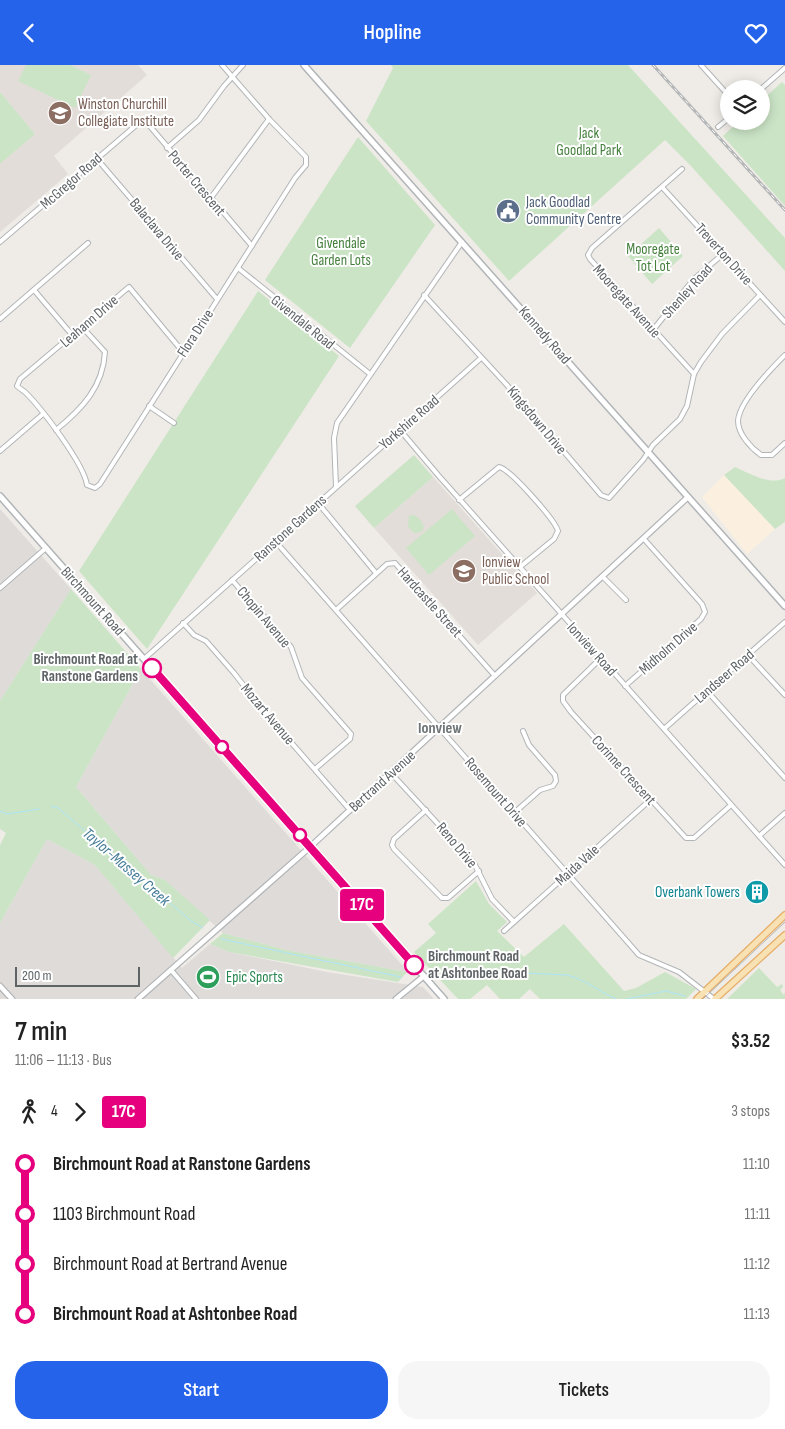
<!DOCTYPE html>
<html lang="en">
<head>
<meta charset="utf-8">
<style>
  body { margin:0; font-family:"Sofia Sans Condensed",sans-serif; background:#f6f6f6; color:#222; height:100vh; display:flex; flex-direction:column; font-size:19px; white-space:nowrap }
  * { box-sizing:border-box; margin:0 }
  p { font-size:16px; color:#767676 }
  .icon { flex:none; width:28px; height:28px; fill:none; stroke:currentColor; stroke-width:2; stroke-linecap:round; stroke-linejoin:round }
  .map { position:relative; height:934px; overflow:hidden }
  .sheet { display:flex; flex-direction:column; background:#fff; flex:1 }
  .sheet>* { flex:none }
  .badge { padding:0 10px; border-radius:4px; font-size:18px; line-height:32px }
  .buttons { position:absolute; left:720px; top:15px; display:grid; gap:10px }
  .buttons a { display:grid; place-items:center; width:50px; height:50px; border-radius:50%; background:#fff; box-shadow:0 2px 12px #0003; font-size:25px }
  .scale { position:absolute; left:15px; bottom:12px; width:125px; box-sizing:border-box; padding-left:5px; border:2px solid #5e6366; border-top:0; font-size:14px; line-height:18px; white-space:nowrap; color:#5e6366; -webkit-text-stroke:4px #fff; paint-order:stroke }
  .map>.badge { position:absolute; translate:-50% -50%; box-shadow:0 0 0 2px #fff }
  .legs { display:flex; align-items:center; gap:8px; height:55px; padding:0 15px; font-size:16px }
  .legs p { margin-inline-start:auto }
  .overview { display:flex; align-items:center; justify-content:space-between; height:85px; padding:0 15px }
  h1 { font-size:28px; font-weight:600; line-height:38px }
  .button { display:flex; gap:10px; margin-top:auto; padding:10px 15px }
  .button a { flex:1; height:58px; border-radius:20px; background:#2563eb; color:#fff; font-size:20px; font-weight:600; line-height:58px; text-align:center }
  .button a+a { background:#f6f6f6; color:#222 }
  ul { padding:0 15px; list-style:none }
  li { display:flex; align-items:center; gap:18px; height:50px; font-size:19px }
  li i { display:grid; place-items:center; width:8px; height:100%; margin:0 6px; background:currentColor }
  li i::after { content:''; width:12px; height:12px; margin:-6px; border:4px solid; border-radius:50%; background:#fff }
  li p { margin-inline-start:auto }
  li:first-child i { background:linear-gradient(#0000 50%,currentColor 0) }
  li:last-child i { background:linear-gradient(currentColor 50%,#0000 0) }
  header { display:flex; justify-content:space-between; align-items:center; height:65px; padding:0 15px; background:#2563eb; color:#fff; font-size:22px; font-weight:600 }
  .map>svg:first-child { display:block }
</style>
</head>
<body>
<header><svg class="icon" aria-label="back" viewBox="0 0 24 24"><path d="M15 5l-7 7 7 7"/></svg>Hopline<svg class="icon" aria-label="heart" viewBox="0 0 24 24"><path d="M12 20l-8-8c-3-5 5-10 8-4 3-6 11-1 8 4z"/></svg></header>
<div class="map">
<svg width="785" height="934" viewBox="0 0 785 934">
  <rect width="100%" height="100%" fill="#efece7"/>
  <!-- commercial -->
  <path fill="#fbf0df" d="M724,410L775,464L747,489L702,432Z"/>
  <!-- industrial -->
  <g fill="#dedbd9">
    <path d="M0,444L71,524L0,636Z"/>
    <path d="M141,604L403,901L407,907L286,885L223,868L165,815L151,810L76,722Z"/>
    <path d="M47,774L95,800L182,903L210,879L229,887L327,907L423,922L434,934H0V858Z"/>
  </g>
  <!-- education -->
  <g fill="#e2ddd8">
    <path d="M0,0H138L147,10L54,91L68,109L0,167V99L35,69L0,27Z"/>
    <path d="M433,412L537,528L478,580L374,463Z"/>
  </g>
  <!-- green -->
  <g fill="#cbe4c6">
    <path d="M26,0H70L91,10L75,43L18,16Z"/>
    <path d="M391,0H628L785,173V206L690,100L665,75L509,216L366,56L393,3Z"/>
    <path d="M782,17L785,20V141L723,71L739,56H761V36Z"/>
    <path d="M0,27L35,69L0,99Z"/>
    <path d="M358,72L435,160L350,283L265,215Z"/>
    <path d="M659,163L683,191L652,219L628,191Z"/>
    <path d="M258,226L339,291L147,584L79,506Z"/>
    <path d="M414,390L433,412L374,463L355,441Z"/>
    <path d="M735,402C749,408 770,421 785,413V457L775,464L724,410Z"/>
    <path d="M452,444L475,471L429,510L406,483Z"/>
    <path d="M413,450C420,452 422,457 424,463L421,467L414,468L408,462L409,451Z"/>
    <path d="M71,524L141,604L76,722L151,810L165,815L210,855L173,893L95,800L47,774L0,858V780L6,768L0,764V636Z"/>
    <path d="M476,816L489,839L507,857L497,866L524,892L564,859L624,926L636,923L665,907L696,924L686,934H540L530,924L519,934H500L487,920L470,934H458L414,887L436,868L428,859Z"/>
    <path d="M223,868L286,885L407,907L398,917L229,887L210,879Z"/>
    <path d="M759,903L777,922L782,919L783,922L780,925L784,930L785,927V934H727Z"/>
  </g>
  <g fill="none" stroke-linecap="round" stroke-linejoin="round">
    <!-- stream -->
    <g stroke="#aee4f8" stroke-width="1">
      <path d="M51,741L58,743L190,855L203,863"/>
      <path d="M0,746L7,749L39,744"/>
      <path d="M221,874L401,912"/>
      <path d="M446,915L483,906L567,910C584,914 600,927 616,934"/>
      <path d="M627,934L666,926L685,931"/>
    </g>
    <!-- minor casing -->
    <g stroke="#b2b5b8" stroke-width="6">
      <g id="minor">
        <path d="M701,0L729,31"/>
        <path d="M761,24L785,3"/>
        <path d="M718,62L729,53"/>
        <path d="M167,83L199,55L224,21L243,0"/>
        <path d="M97,94L217,234"/>
        <path d="M682,104L592,183L588,190L590,194L694,309"/>
        <path d="M662,122L785,257"/>
        <path d="M210,134L269,54"/>
        <path d="M0,177L141,56L148,59L252,181"/>
        <path d="M238,203L370,309"/>
        <path d="M34,225L73,271"/>
        <path d="M424,230L506,319L601,430L609,433L643,395L653,380L680,354L687,341L694,309L701,297L722,269L760,230"/>
        <path d="M0,254L88,178"/>
        <path d="M653,265L694,214L723,189"/>
        <path d="M183,287L129,222L20,314L17,321C20,324 23,325 26,328C42,344 84,399 87,420L95,423L100,419L295,113L306,100V92L270,55L222,0"/>
        <path d="M785,290C772,303 739,337 738,356C738,369 751,383 761,390H772L785,378"/>
        <path d="M149,341L174,358"/>
        <path d="M56,365C82,344 103,322 105,287L83,263"/>
        <path d="M400,365L438,410L785,800"/>
        <path d="M0,386L43,349"/>
        <path d="M336,421L334,373L337,358L462,177"/>
        <path d="M459,435L499,402C510,404 555,455 558,466L554,474L520,502"/>
        <path d="M318,438L376,508"/>
        <path d="M275,476L639,890L679,907L714,934"/>
        <path d="M603,512L626,535"/>
        <path d="M232,515L291,582L302,613L351,669L350,674L315,704"/>
        <path d="M0,523L46,483"/>
        <path d="M336,545L387,499L395,498L495,611"/>
        <path d="M183,558L194,570L206,576L234,608L262,644L350,745"/>
        <path d="M748,590L785,630"/>
        <path d="M144,594L481,293"/>
        <path d="M600,594L563,630V636L571,647L686,773H694L731,740"/>
        <path d="M625,621L701,554L705,547L702,539L644,474"/>
        <path d="M707,626L785,713"/>
        <path d="M664,664L785,557"/>
        <path d="M391,708L474,798L492,834L514,857"/>
        <path d="M426,745L394,774L392,780L394,784L442,833H448L479,806"/>
        <path d="M514,748L540,725L553,721L556,716L555,710L529,680L523,666"/>
        <path d="M759,771L785,748"/>
        <path d="M504,866L650,735"/>
        <path d="M171,905L196,934"/>
      </g>
    </g>
    <!-- tertiary casing -->
    <g stroke="#b2b5b8" stroke-width="7">
      <g id="tertiary">
        <path d="M0,921L12,934"/>
        <path d="M138,934L310,782L688,432"/>
        <path d="M396,934L424,911"/>
      </g>
    </g>
    <!-- secondary casing -->
    <g stroke="#b1b5b8" stroke-width="8">
      <g id="secondary">
        <path d="M304,0L785,541"/>
        <path d="M0,431L444,934"/>
      </g>
    </g>
    <!-- primary casing -->
    <g stroke="#e6ad69" stroke-width="8">
      <g id="primary">
        <path d="M697,934L785,850"/>
        <path d="M715,934L785,870"/>
      </g>
    </g>
    <!-- minor -->
    <use href="#minor" stroke="#fff" stroke-width="4"/>
    <!-- tertiary -->
    <use href="#tertiary" stroke="#fff" stroke-width="4.5"/>
    <!-- secondary -->
    <use href="#secondary" stroke="#fff" stroke-width="5"/>
    <!-- primary -->
    <use href="#primary" stroke="#f8e1b2" stroke-width="5.5"/>
    <!-- tram -->
    <path stroke="#b4b5b6" stroke-width="1" d="M703,934L785,857"/>
    <!-- rail casing -->
    <g stroke="#b4b5b6" stroke-width="3">
      <path id="rail" d="M653,0L785,145"/>
    </g>
    <!-- rail -->
    <use href="#rail" stroke="#fff" stroke-width="1" stroke-dasharray="4" stroke-linecap="butt"/>
  </g>
  <g fill="none" stroke-linecap="round" stroke-linejoin="round">
    <!-- line-1 casing -->
    <g stroke="#fff" stroke-width="11">
      <path id="line-1" d="M152,603L414,900"/>
    </g>
    <!-- line-1 -->
    <use href="#line-1" stroke="#e6007e" stroke-width="8"/>
  </g>
  <!-- icons -->
  <defs>
    <g id="school-disc" transform="scale(1.25)"><circle r="9.5" fill="#8d6e63" stroke="#fff"/><path d="M0-5L7-2L0 1L-7-2ZM-4 1L0 2.5L4 1V4Q0 6-4 4Z" fill="#fff"/></g>
    <g id="civic-disc" transform="scale(1.25)"><circle r="9.5" fill="#5c6f8a" stroke="#fff"/><path d="M-.6-6.5H3V-4.5H.6V-3L4-1V1h2V6H-6V1h2V-1L-.6-3ZM-1.2 2.5V6h2.4V2.5Z" fill="#fff"/></g>
    <g id="building-disc" transform="scale(1.25)"><circle r="9.5" fill="#0f9aa8" stroke="#fff"/><path d="M-4-6H4V6H1V3H-1V6H-4ZM-2.5-4.3h1.7v1.8h-1.7ZM.8-4.3h1.7v1.8H.8ZM-2.5-1h1.7V.8h-1.7ZM.8-1h1.7V.8H.8Z" fill="#fff"/></g>
    <g id="stadium-disc" transform="scale(1.25)"><circle r="9.5" fill="#2e9e5b" stroke="#fff"/><path d="M0-5a6.5 5 0 1 0 0 10a6.5 5 0 1 0 0-10ZM-3.5-1.8h7v3.6h-7Z" fill="#fff"/></g>
  </defs>
  <g fill-rule="evenodd">
    <use href="#school-disc" x="60" y="48"/>
    <use href="#civic-disc" x="508" y="146"/>
    <use href="#school-disc" x="464" y="506"/>
    <use href="#building-disc" x="757" y="827"/>
    <use href="#stadium-disc" x="208" y="912"/>
  </g>
  <!-- markers -->
  <g fill="#fff" stroke="#e6007e" stroke-width="2.5">
    <circle cx="152" cy="603" r="9"/>
    <circle cx="222" cy="682" r="6"/>
    <circle cx="300" cy="770" r="6"/>
    <circle cx="414" cy="900" r="9"/>
  </g>
  <g text-anchor="middle" stroke-width="4" stroke-linejoin="round" paint-order="stroke">
    <!-- education labels -->
    <g font-size="15" fill="#785e54" stroke="#fff" text-anchor="start">
      <text x="78" y="44">Winston Churchill<tspan x="78" dy="17">Collegiate Institute</tspan></text>
      <text x="482" y="502">Ionview<tspan x="482" dy="17">Public School</tspan></text>
    </g>
    <!-- park labels -->
    <g font-size="15" fill="#447f3c" stroke="#fff">
      <text x="589" y="73">Jack<tspan x="589" dy="17">Goodlad Park</tspan></text>
      <text x="341" y="183">Givendale<tspan x="341" dy="17">Garden Lots</tspan></text>
      <text x="653" y="189">Mooregate<tspan x="653" dy="17">Tot Lot</tspan></text>
    </g>
    <!-- street labels -->
    <g font-size="15" fill="#5e6366" stroke="#fff">
      <text transform="translate(71 116) rotate(-41)" y="5">McGregor Road</text>
      <text transform="translate(197 118) rotate(50)" y="5">Porter Crescent</text>
      <text transform="translate(157 164) rotate(50)" y="5">Balaclava Drive</text>
      <text transform="translate(724 189) rotate(48)" y="5">Treverton Drive</text>
      <text transform="translate(687 226) rotate(-48)" y="5">Shenley Road</text>
      <text transform="translate(627 236) rotate(48)" y="5">Mooregate Avenue</text>
      <text transform="translate(89 256) rotate(-41)" y="5">Leahann Drive</text>
      <text transform="translate(303 257) rotate(39)" y="5">Givendale Road</text>
      <text transform="translate(195 268) rotate(-57)" y="5">Flora Drive</text>
      <text transform="translate(545 270) rotate(49)" y="5">Kennedy Road</text>
      <text transform="translate(537 355) rotate(50)" y="5">Kingsdown Drive</text>
      <text transform="translate(409 357) rotate(-41)" y="5">Yorkshire Road</text>
      <text transform="translate(290 463) rotate(-42)" y="5">Ranstone Gardens</text>
      <text transform="translate(93 536) rotate(48)" y="5">Birchmount Road</text>
      <text transform="translate(430 537) rotate(48)" y="5">Hardcastle Street</text>
      <text transform="translate(264 552) rotate(50)" y="5">Chopin Avenue</text>
      <text transform="translate(668 583) rotate(-41)" y="5">Midholm Drive</text>
      <text transform="translate(592 584) rotate(48)" y="5">Ionview Road</text>
      <text transform="translate(724 611) rotate(-41)" y="5">Landseer Road</text>
      <text transform="translate(268 649) rotate(50)" y="5">Mozart Avenue</text>
      <text transform="translate(624 705) rotate(48)" y="5">Corinne Crescent</text>
      <text transform="translate(382 716) rotate(-42)" y="5">Bertrand Avenue</text>
      <text transform="translate(496 727) rotate(49)" y="5">Rosemount Drive</text>
      <text transform="translate(457 780) rotate(50)" y="5">Reno Drive</text>
      <text transform="translate(577 800) rotate(-42)" y="5">Maida Vale</text>
    </g>
    <!-- service labels -->
    <g font-size="15" fill="#4e5e75" stroke="#fff" text-anchor="start">
      <text x="526" y="142">Jack Goodlad<tspan x="526" dy="17">Community Centre</tspan></text>
    </g>
    <!-- stop labels -->
    <g font-size="15" font-weight="bold" fill="#5e6366" stroke="#fff" text-anchor="end">
      <text x="138" y="599">Birchmount Road at<tspan x="138" dy="17">Ranstone Gardens</tspan></text>
      <text x="428" y="896" text-anchor="start">Birchmount Road<tspan x="428" dy="17">at Ashtonbee Road</tspan></text>
    </g>
    <!-- culture labels -->
    <g font-size="15" fill="#0d838f" stroke="#fff" text-anchor="end">
      <text x="740" y="832">Overbank Towers</text>
    </g>
    <!-- leisure labels -->
    <g font-size="15" fill="#27864d" stroke="#fff" text-anchor="start">
      <text x="226" y="917">Epic Sports</text>
    </g>
    <!-- neighbourhood labels -->
    <g font-size="16" font-weight="bold" fill="#6f7577" stroke="#fff">
      <text x="440" y="668">Ionview</text>
    </g>
    <!-- water labels -->
    <g font-size="16" font-style="italic" fill="#457c98" stroke="#fff">
      <text transform="translate(127 801) rotate(41)" y="6">Taylor-Massey Creek</text>
    </g>
  </g>
</svg>
<div class="buttons">
<a><svg class="icon" aria-label="layers" viewBox="0 0 24 24"><path d="M12 4l9 5-9 5-9-5zM3 14l9 5 9-5"/></svg></a>
</div>
<div class="scale">200 m</div>
<b class="badge" style="left:362px;top:840px;background:#e6007e;color:#fff">17C</b>
</div>
<section class="sheet">
<div class="overview"><div><h1>7 min</h1><p>11:06 – 11:13 · Bus</p></div><b>$3.52</b></div>
<div class="legs"><svg class="icon" aria-label="walk" viewBox="0 0 24 24"><circle cx="13" cy="4" r="2"/><path d="M13 8l-2 6 4 7M11 14l-3 7M7 12l3-4h3l4 4"/></svg>4<svg class="icon" aria-label="forward" viewBox="0 0 24 24"><path d="M9 5l7 7-7 7"/></svg><b class="badge" style="background:#e6007e;color:#fff">17C</b><p>3 stops</p></div>
<ul>
<li><i style="color:#e6007e"></i><b>Birchmount Road at Ranstone Gardens</b><p>11:10</p></li>
<li><i style="color:#e6007e"></i><span>1103 Birchmount Road</span><p>11:11</p></li>
<li><i style="color:#e6007e"></i><span>Birchmount Road at Bertrand Avenue</span><p>11:12</p></li>
<li><i style="color:#e6007e"></i><b>Birchmount Road at Ashtonbee Road</b><p>11:13</p></li>
</ul>
<div class="button"><a>Start</a><a>Tickets</a></div>
</section>
</body>
</html>
